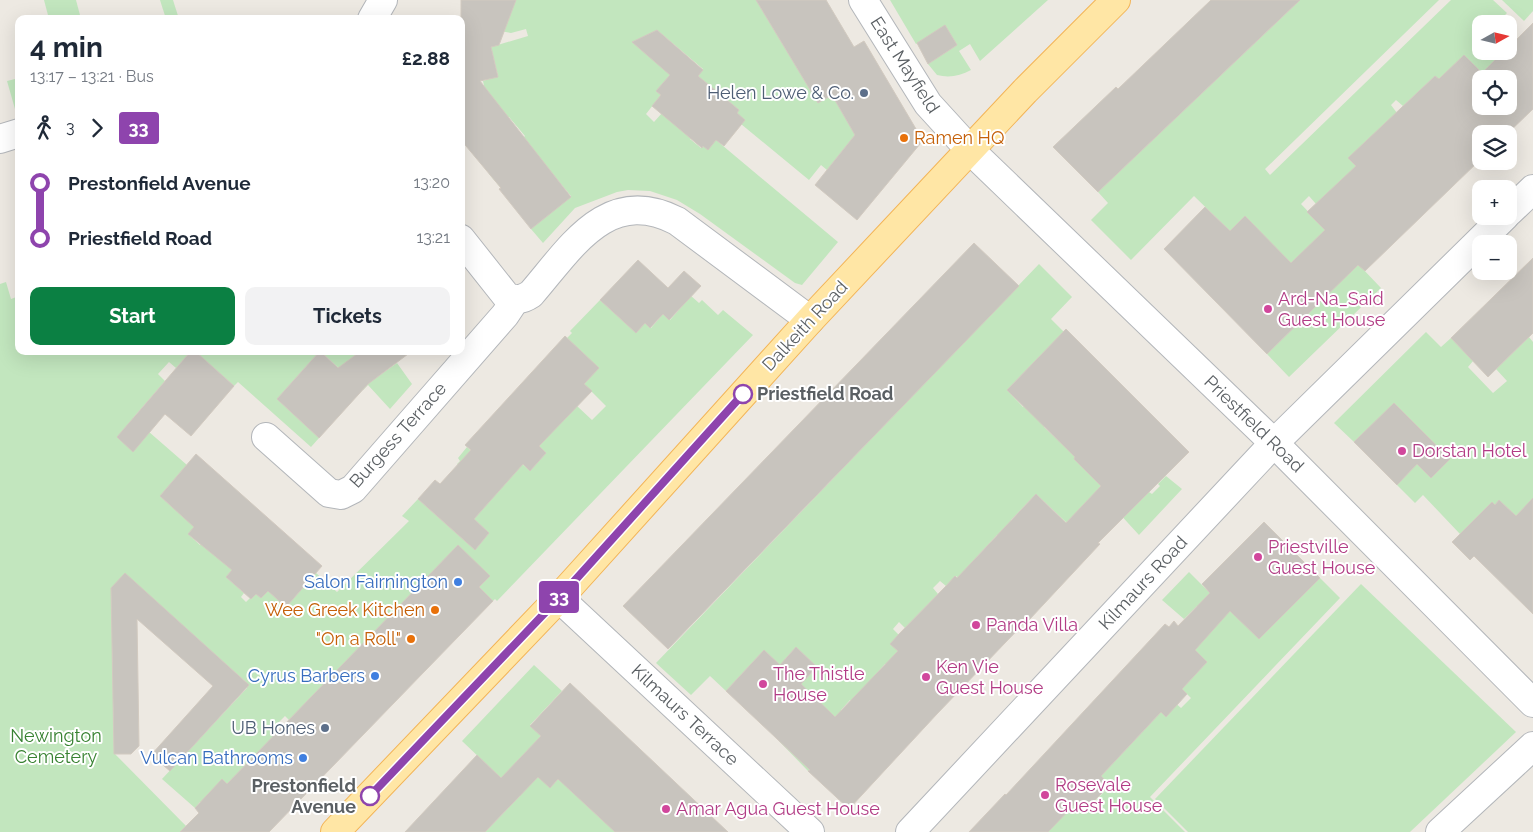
<!DOCTYPE html>
<html lang="en">
<head>
<meta charset="utf-8">
<style>
  body { margin:0; font-family:Raleway,sans-serif; background:#f2f2f3; color:#1f2937; height:100vh; display:flex; flex-direction:column; font-size:19px; white-space:nowrap }
  * { box-sizing:border-box; margin:0 }
  p { font-size:16px; color:#747a83 }
  .icon { flex:none; width:28px; height:28px; fill:none; stroke:currentColor; stroke-width:2; stroke-linecap:round; stroke-linejoin:round }
  .map { position:relative; flex:1; overflow:hidden }
  .details { position:absolute; left:15px; top:15px; width:450px; height:340px; display:flex; flex-direction:column; background:#fff; border-radius:10px; box-shadow:0 5px 20px #0002 }
  .details>* { flex:none }
  .badge { padding:0 10px; border-radius:4px; font-size:18px; line-height:32px }
  .needle { width:32px; rotate:82deg }
  .buttons { position:absolute; left:1472px; top:15px; display:grid; gap:10px }
  .buttons a { display:grid; place-items:center; width:45px; height:45px; border-radius:10px; background:#fff; box-shadow:0 5px 20px #0002; font-size:25px }
  .map>.badge { position:absolute; translate:-50% -50%; box-shadow:0 0 0 2px #fff }
  .legs { display:flex; align-items:center; gap:8px; height:55px; padding:0 15px; font-size:16px }
  .legs p { margin-inline-start:auto }
  .summary { display:flex; align-items:center; justify-content:space-between; height:85px; padding:0 15px }
  h1 { font-size:28px; font-weight:700; line-height:38px }
  .button { display:flex; gap:10px; margin-top:auto; padding:10px 15px }
  .button a { flex:1; height:58px; border-radius:10px; background:#0b8043; color:#fff; font-size:20px; font-weight:700; line-height:58px; text-align:center }
  .button a+a { background:#f2f2f3; color:#1f2937 }
  ul { padding:0 15px; list-style:none }
  li { display:flex; align-items:center; gap:18px; height:55px; font-size:19px }
  li i { display:grid; place-items:center; width:8px; height:100%; margin:0 6px; background:currentColor }
  li i::after { content:''; width:12px; height:12px; margin:-6px; border:4px solid; border-radius:50%; background:#fff }
  li p { margin-inline-start:auto }
  li:first-child i { background:linear-gradient(#0000 50%,currentColor 0) }
  li:last-child i { background:linear-gradient(currentColor 50%,#0000 0) }
  .map>svg:first-child { display:block }
</style>
</head>
<body>
<div class="map">
<svg width="1533" height="832" viewBox="0 0 1533 832">
  <rect width="100%" height="100%" fill="#ede9e2"/>
  <!-- green -->
  <g fill="#c2e6be">
    <path d="M44,0H76L81,19H49Z"/>
    <path d="M160,0H173L179,19H166Z"/>
    <path d="M516,0H756L818,103L832,95L855,135L827,170L821,165L809,180L741,124L737,113L739,110L698,76L703,69L657,30L632,42L652,59L672,73L656,91L661,95L646,114L654,122L662,113L691,137L690,139L701,148L703,146L708,149L716,140L838,242L802,285L795,283L700,214L677,200L650,191L628,190L617,192L575,208L543,243L531,229L571,196L550,171L501,188L489,174L509,158L505,153L525,136L509,117L489,133L485,128L465,145L461,140L488,104L483,81L498,76L491,47L528,36L526,29L511,33L477,27Z"/>
    <path d="M890,0H1048L980,61L970,44L959,51L971,70C960,76 949,78 937,75L928,64L957,45L945,26L916,44Z"/>
    <path d="M1300,0H1439L1265,169L1270,175L1451,0H1493L1507,13L1498,22L1500,24H1481V51H1504L1482,73L1464,55L1455,64L1457,97L1435,76L1403,106L1396,100L1391,105L1397,113L1349,158L1370,181L1316,204L1309,196L1301,204L1381,288L1289,377L1267,354L1329,293L1296,258L1271,282L1230,231L1194,196L1131,260L1091,220L1108,203L1098,192Z"/>
    <path d="M1502,0H1533V11L1524,21Z"/>
    <path d="M19,78V108L15,109L7,81Z"/>
    <path d="M1039,264L1072,297L1051,319L1064,332L1007,390L1023,407L1033,398L1062,407L1044,427L1061,443L1119,385L1117,415L1074,459L1090,475L1149,492L1152,494L1160,486L1158,484L1166,476L1182,489L1139,535L1117,511L1069,525L1036,494L1011,520L1027,535L1013,550L997,535L974,560L988,608L956,576L946,586L940,581L933,588L938,594L905,628L899,622L893,629L899,635L891,644L922,675L885,664L876,674L882,680L856,705L850,700L841,710L854,723L808,771L779,741L817,700L799,682L802,678H807L817,667L796,647L785,659L786,663L782,667L764,650L726,691L710,676L691,695L656,663Z"/>
    <path d="M6,282L11,299L19,296V351H191L176,368L169,362L158,374L165,381L133,418L187,465L160,496L170,505L205,465L195,527L188,534L200,545L207,537L272,525L226,577L244,593L241,597L246,602L255,593L261,598L268,591L286,607L316,573L337,592L409,521L402,516L418,499L475,550L489,533L474,519L493,497L457,464L460,461L458,458L467,447L503,479L519,461L530,471L546,453L499,411L567,416L577,406L592,420L606,406L584,384L598,368L567,338L572,333L570,331L600,300L636,333L645,323L651,328L663,314L670,320L684,304L690,295L699,303L702,300L718,315L723,310L753,335L497,601L495,599L493,601L447,557L289,720L285,716L271,730L275,735L205,807L200,802L195,808L162,779L247,688L246,682L125,574L111,589L114,753L192,832H0V284Z"/>
    <path d="M1426,332L1441,347L1451,338L1473,361L1468,367L1493,393L1507,381L1496,369L1529,337L1533,342V517L1524,508L1516,516L1499,500L1495,505L1492,503L1460,534L1423,495L1415,503L1397,485L1417,464L1431,478L1450,459L1394,404L1354,442L1334,423Z"/>
    <path d="M195,351H361L376,378L397,363L412,384L390,409L368,385L363,390L320,351L277,399L319,438L311,447L238,382L234,386Z"/>
    <path d="M1189,572L1219,602L1257,606L1242,622L1259,639L1320,578L1340,598L1150,797L1185,832H1048L1049,802L1064,815L1075,804L1084,812L1111,785L1101,776L1161,712L1166,717L1172,700L1181,708L1191,698L1182,689L1207,662L1195,650L1197,606L1184,619L1162,600Z"/>
    <path d="M1361,584L1516,732L1410,832H1188L1155,799Z"/>
    <path d="M534,665L562,691L530,725L541,736L550,788L571,765L585,804L603,821L644,832H485L520,796L462,741Z"/>
  </g>
  <!-- building -->
  <g fill="#c8c4be" stroke="#d2cac0" fill-rule="evenodd">
    <path d="M461,0H516L499,45L491,47L498,77L480,81L571,197L531,229L499,189L501,188L461,140Z"/>
    <path d="M756,0H826L854,47L864,41L919,134L920,144L857,220L815,185L855,135L832,95L818,103Z"/>
    <path d="M1211,0H1300L1098,192L1053,147L1116,87L1118,89Z"/>
    <path d="M1533,23V109L1507,134H1481V159L1365,271L1358,265L1267,354L1164,249L1205,207L1230,231L1245,216L1291,263L1325,230L1307,212L1356,166L1348,158L1435,76L1439,79L1464,55L1482,73L1504,51H1509V47ZM1481,79H1509V106H1481Z"/>
    <path d="M945,25L957,45L928,64L917,43Z"/>
    <path d="M657,30L703,70L698,76L739,110L737,113L745,120L724,146L716,140L708,150L703,146L702,148L652,106L661,95L656,91L670,75L632,42Z"/>
    <path d="M974,243L1019,286L668,649L623,606Z"/>
    <path d="M1533,258V333L1488,377L1451,338Z"/>
    <path d="M638,260L668,288L684,271L701,286L669,320L663,314L650,328L645,323L636,333L600,300Z"/>
    <path d="M1066,329L1189,452L1098,543L1100,544L1029,620L1028,619L937,714L849,809L808,771L810,770L726,691L764,650L780,665L796,647L817,667L801,684L835,717L898,651L890,644L899,634L946,586L955,576L957,578L1036,494L1066,523L1101,486L1074,459L1075,457L1007,390Z"/>
    <path d="M565,336L599,368L584,384L592,391L539,446L546,453L530,471L523,464L474,519L489,533L475,550L418,499L435,480L440,484L471,450L465,445Z"/>
    <path d="M191,351H195L234,386L191,436L165,414L133,452L117,437Z"/>
    <path d="M320,351L338,368L361,351H412L368,384L319,438L277,399Z"/>
    <path d="M1394,403L1450,459L1431,478L1417,464L1397,485L1354,442Z"/>
    <path d="M196,454L322,566L286,607L268,591L261,598L256,594L251,599L226,577L232,570L188,534L194,527L160,496Z"/>
    <path d="M1533,498V614L1474,556L1470,560L1452,542L1492,502L1495,505L1499,500L1516,516Z"/>
    <path d="M1264,522L1320,578L1259,639L1230,611L1195,650L1207,662L1182,689L1187,694L1166,717L1161,712L1101,776L1110,785L1083,812L1075,804L1048,832H969L1005,794L1006,795L1165,624L1169,627L1174,621L1178,626L1210,593L1202,584Z"/>
    <path d="M458,545L490,576L479,587L493,601L424,672L269,832H180L199,813L195,808L222,779L227,784Z"/>
    <path d="M125,573L249,685L170,771L151,755L213,686L137,619L139,746L131,754H114L111,588Z"/>
    <path d="M570,683L728,832H615L558,779L550,788L538,777L485,832H405L477,755L501,778L541,736L530,726Z"/>
  </g>
  <g fill="none" stroke-linecap="round" stroke-linejoin="round">
    <!-- minor casing -->
    <g stroke="#b3b6ba" stroke-width="30">
      <g id="minor">
        <path d="M863,0L928,104L970,150L1274,443L1533,703"/>
        <path d="M372,19L383,0"/>
        <path d="M0,139L19,133"/>
        <path d="M1509,212L1533,189"/>
        <path d="M461,239L507,297C517,300 522,300 531,294C571,248 607,185 677,221L810,320"/>
        <path d="M266,437L329,493L341,495L353,489L505,315L515,300"/>
        <path d="M559,598L810,832"/>
        <path d="M910,832L1274,443L1505,216"/>
        <path d="M1440,832L1533,746"/>
      </g>
    </g>
    <!-- primary casing -->
    <g stroke="#f3b456" stroke-width="30">
      <path id="primary" d="M335,832L559,598L810,320L1025,91L1116,0"/>
    </g>
    <!-- minor -->
    <use href="#minor" stroke="#fff" stroke-width="28"/>
    <!-- primary -->
    <use href="#primary" stroke="#ffe6a5" stroke-width="28"/>
  </g>
  <g fill="none" stroke-linecap="round" stroke-linejoin="round">
    <!-- line-1 casing -->
    <g stroke="#fff" stroke-width="11">
      <path id="line-1" d="M370,796L559,598L743,394"/>
    </g>
    <!-- line-1 -->
    <use href="#line-1" stroke="#8e44ad" stroke-width="8"/>
  </g>
  <!-- markers -->
  <g fill="#5c6f8a" stroke="#fff" stroke-width="2">
    <circle cx="864" cy="93" r="5"/>
    <circle cx="325" cy="728" r="5"/>
  </g>
  <g fill="#e8710a" stroke="#fff" stroke-width="2">
    <circle cx="904" cy="138" r="5"/>
    <circle cx="435" cy="610" r="5"/>
    <circle cx="411" cy="639" r="5"/>
  </g>
  <g fill="#d1479c" stroke="#fff" stroke-width="2">
    <circle cx="1268" cy="309" r="5"/>
    <circle cx="1402" cy="451" r="5"/>
    <circle cx="1258" cy="557" r="5"/>
    <circle cx="976" cy="625" r="5"/>
    <circle cx="926" cy="677" r="5"/>
    <circle cx="763" cy="684" r="5"/>
    <circle cx="1045" cy="795" r="5"/>
    <circle cx="666" cy="809" r="5"/>
  </g>
  <g fill="#fff" stroke="#8e44ad" stroke-width="2.5">
    <circle cx="743" cy="394" r="9"/>
    <circle cx="370" cy="796" r="9"/>
  </g>
  <g fill="#3f7fe0" stroke="#fff" stroke-width="2">
    <circle cx="458" cy="582" r="5"/>
    <circle cx="375" cy="676" r="5"/>
    <circle cx="303" cy="758" r="5"/>
  </g>
  <g text-anchor="middle" stroke-width="4" stroke-linejoin="round" paint-order="stroke">
    <!-- street labels -->
    <g font-size="18" fill="#5a5f63" stroke="#fff">
      <text transform="translate(905 65) rotate(57)" y="6">East Mayfield</text>
      <text transform="translate(805 326) rotate(-47)" y="6">Dalkeith Road</text>
      <text transform="translate(1254 424) rotate(44)" y="6">Priestfield Road</text>
      <text transform="translate(398 435) rotate(-48)" y="6">Burgess Terrace</text>
      <text transform="translate(1143 583) rotate(-47)" y="6">Kilmaurs Road</text>
      <text transform="translate(685 715) rotate(43)" y="6">Kilmaurs Terrace</text>
    </g>
    <!-- service labels -->
    <g font-size="18" fill="#4e5e75" stroke="#fff" text-anchor="end">
      <text x="854" y="99">Helen Lowe &amp; Co.</text>
      <text x="315" y="734">UB Hones</text>
    </g>
    <!-- food labels -->
    <g font-size="18" fill="#c56008" stroke="#fff" text-anchor="end">
      <text x="914" y="144" text-anchor="start">Ramen HQ</text>
      <text x="425" y="616">Wee Greek Kitchen</text>
      <text x="401" y="645">"On a Roll"</text>
    </g>
    <!-- hotel labels -->
    <g font-size="18" fill="#b23c85" stroke="#fff" text-anchor="start">
      <text x="1278" y="305">Ard-Na_Said<tspan x="1278" dy="21">Guest House</tspan></text>
      <text x="1412" y="457">Dorstan Hotel</text>
      <text x="1268" y="553">Priestville<tspan x="1268" dy="21">Guest House</tspan></text>
      <text x="986" y="631">Panda Villa</text>
      <text x="936" y="673">Ken Vie<tspan x="936" dy="21">Guest House</tspan></text>
      <text x="773" y="680">The Thistle<tspan x="773" dy="21">House</tspan></text>
      <text x="1055" y="791">Rosevale<tspan x="1055" dy="21">Guest House</tspan></text>
      <text x="676" y="815">Amar Agua Guest House</text>
    </g>
    <!-- stop labels -->
    <g font-size="18" font-weight="bold" fill="#5a5f63" stroke="#fff" text-anchor="start">
      <text x="757" y="400">Priestfield Road</text>
      <text x="356" y="792" text-anchor="end">Prestonfield<tspan x="356" dy="21">Avenue</tspan></text>
    </g>
    <!-- shop labels -->
    <g font-size="18" fill="#366cbe" stroke="#fff" text-anchor="end">
      <text x="448" y="588">Salon Fairnington</text>
      <text x="365" y="682">Cyrus Barbers</text>
      <text x="293" y="764">Vulcan Bathrooms</text>
    </g>
    <!-- park labels -->
    <g font-size="18" fill="#388232" stroke="#fff">
      <text x="56" y="742">Newington<tspan x="56" dy="21">Cemetery</tspan></text>
    </g>
  </g>
</svg>
<div class="buttons">
<a><svg class="needle" viewBox="-14 -14 28 28"><path d="M0-13l5 13h-10z" fill="#e53935"/><path d="M0 13l5-13h-10z" fill="#747a83"/></svg></a>
<a><svg class="icon" aria-label="locate" viewBox="0 0 24 24"><circle cx="12" cy="12" r="6"/><path d="M12 2v4M12 18v4M2 12h4M18 12h4"/></svg></a>
<a><svg class="icon" aria-label="layers" viewBox="0 0 24 24"><path d="M12 4l9 5-9 5-9-5zM3 14l9 5 9-5"/></svg></a>
<a>+</a>
<a>−</a>
</div>
<b class="badge" style="left:559px;top:597px;background:#8e44ad;color:#fff">33</b>
<section class="details">
<div class="summary"><div><h1>4 min</h1><p>13:17 – 13:21 · Bus</p></div><b>£2.88</b></div>
<div class="legs"><svg class="icon" aria-label="walk" viewBox="0 0 24 24"><circle cx="13" cy="4" r="2"/><path d="M13 8l-2 6 4 7M11 14l-3 7M7 12l3-4h3l4 4"/></svg>3<svg class="icon" aria-label="forward" viewBox="0 0 24 24"><path d="M9 5l7 7-7 7"/></svg><b class="badge" style="background:#8e44ad;color:#fff">33</b></div>
<ul>
<li><i style="color:#8e44ad"></i><b>Prestonfield Avenue</b><p>13:20</p></li>
<li><i style="color:#8e44ad"></i><b>Priestfield Road</b><p>13:21</p></li>
</ul>
<div class="button"><a>Start</a><a>Tickets</a></div>
</section>
</div>
</body>
</html>
